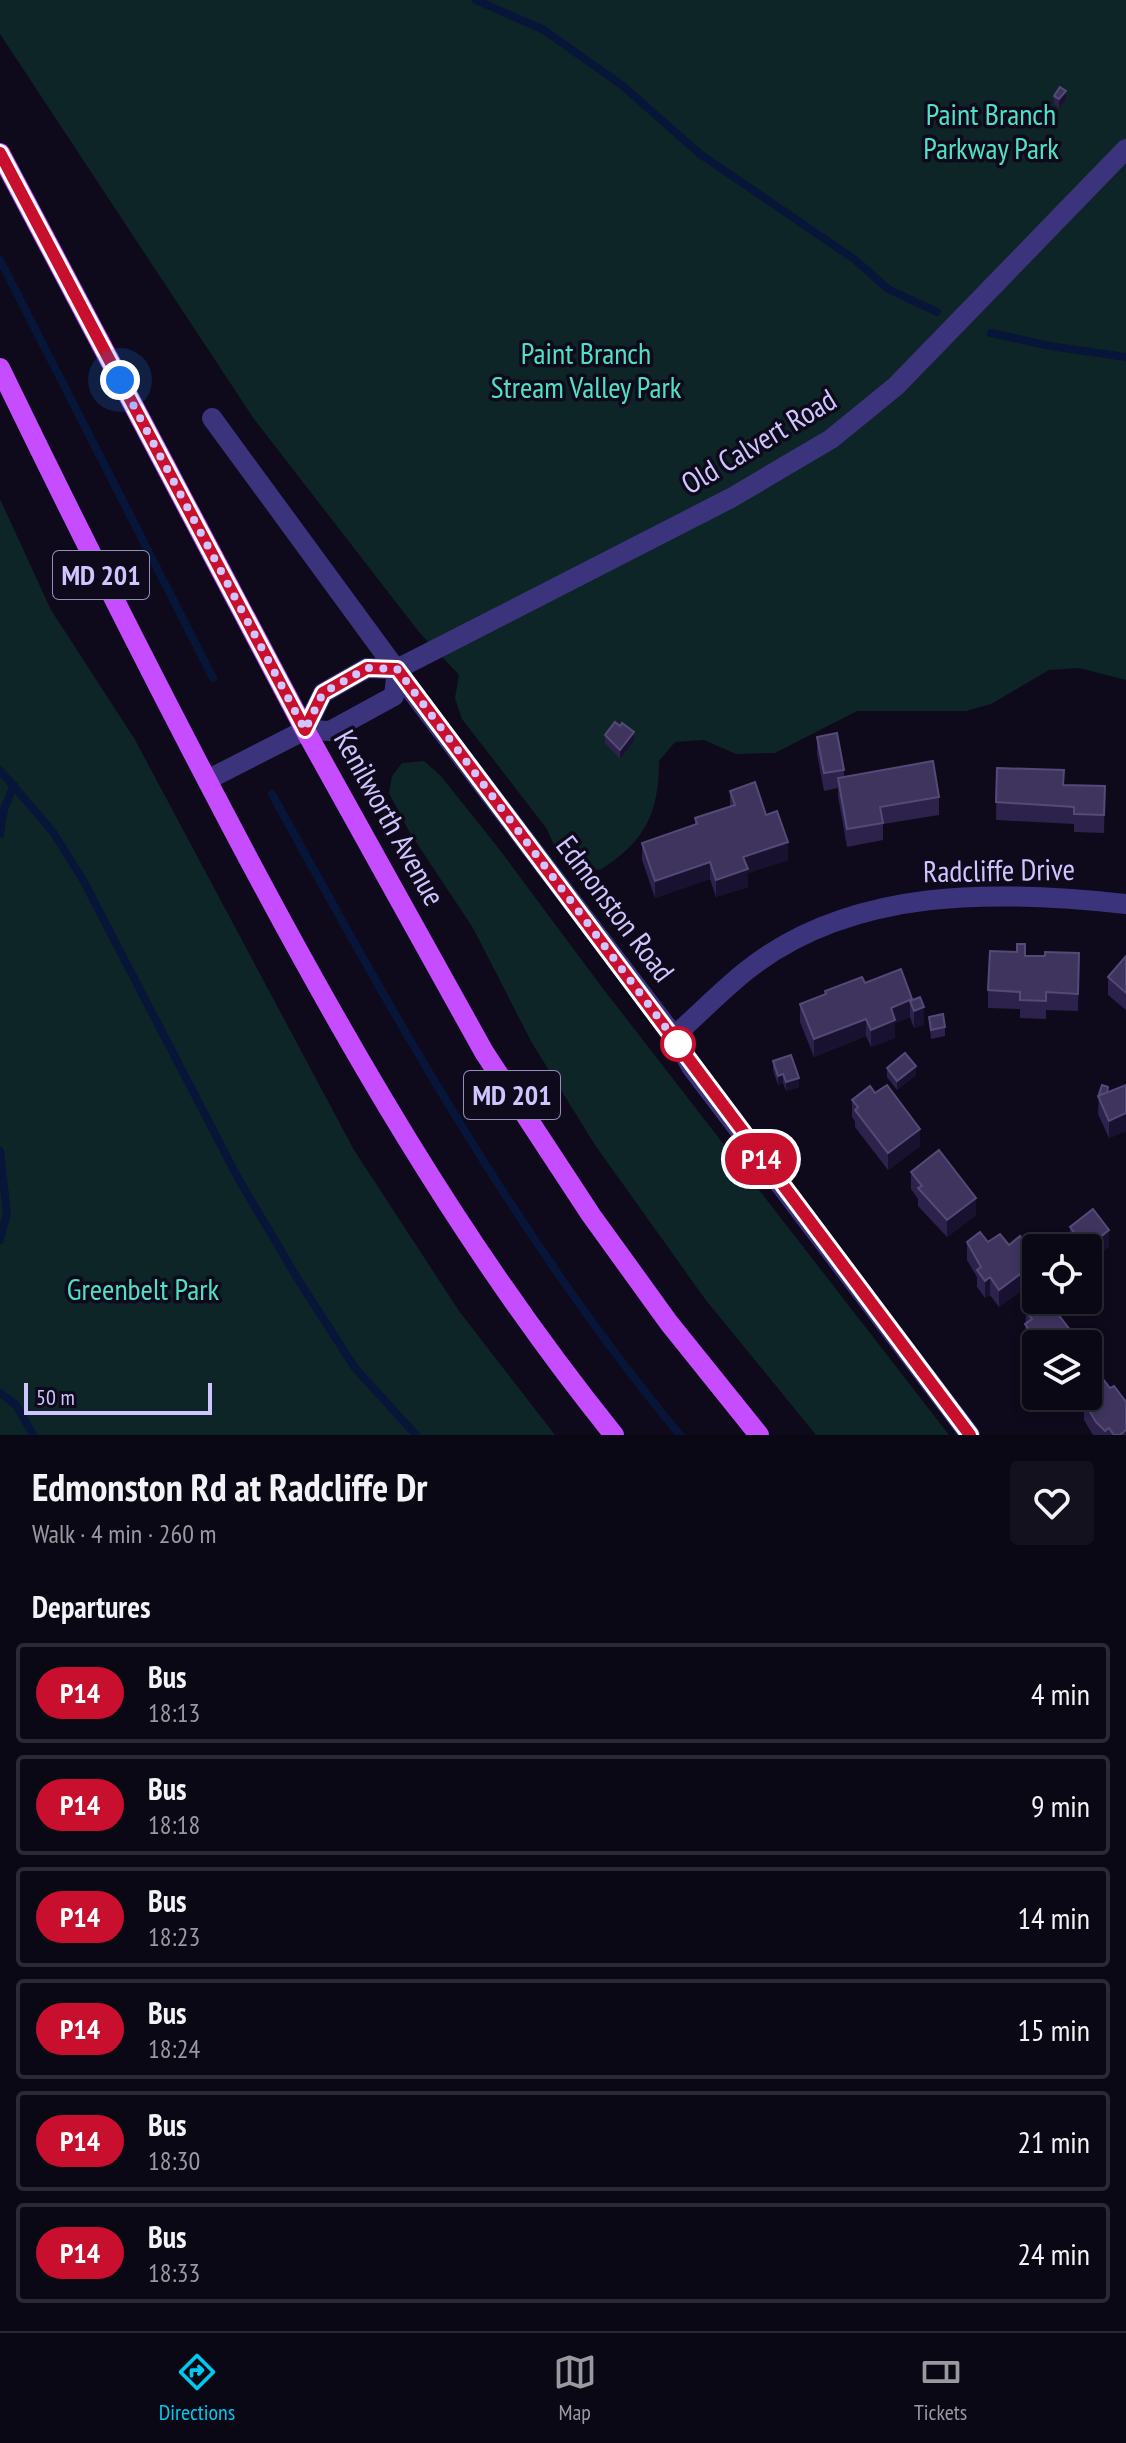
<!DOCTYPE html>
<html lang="en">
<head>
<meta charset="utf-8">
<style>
  body { margin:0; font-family:"PT Sans Narrow",sans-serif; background:#13111e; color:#f1f3f6; height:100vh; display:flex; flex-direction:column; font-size:30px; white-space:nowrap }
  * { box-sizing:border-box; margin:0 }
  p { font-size:26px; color:#999aa0 }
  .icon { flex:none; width:44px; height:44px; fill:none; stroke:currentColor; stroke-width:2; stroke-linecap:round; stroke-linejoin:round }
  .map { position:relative; height:1435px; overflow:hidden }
  .details { display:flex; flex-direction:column; background:#0a0815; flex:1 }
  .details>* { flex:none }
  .badge { padding:0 16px; border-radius:26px; font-size:28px; line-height:52px }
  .buttons { position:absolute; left:1022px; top:1234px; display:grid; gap:16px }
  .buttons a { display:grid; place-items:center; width:80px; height:80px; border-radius:8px; background:#0a0815; box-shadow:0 4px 12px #0003,0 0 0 2px #2a2934; font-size:40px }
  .scale { position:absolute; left:24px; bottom:20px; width:188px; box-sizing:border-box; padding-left:8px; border:4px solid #cfc5ff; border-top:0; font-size:22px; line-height:28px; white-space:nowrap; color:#cfc5ff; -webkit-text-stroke:6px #0e0a1c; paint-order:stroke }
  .you { position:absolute; width:40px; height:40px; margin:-20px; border:6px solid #fff; border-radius:50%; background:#1a73e8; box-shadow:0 0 0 12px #1a73e833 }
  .map>.badge { position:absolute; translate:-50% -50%; box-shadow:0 0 0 4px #fff }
  h2 { padding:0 32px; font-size:30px; line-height:72px }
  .round { display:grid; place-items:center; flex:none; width:84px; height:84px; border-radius:8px; background:#13111e }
  .summary { display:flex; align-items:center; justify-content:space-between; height:136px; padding:0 32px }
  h1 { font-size:38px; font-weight:700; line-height:60px }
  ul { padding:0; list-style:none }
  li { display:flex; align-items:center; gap:24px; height:100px; margin:0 16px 12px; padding:0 16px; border:4px solid #2a2934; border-radius:8px }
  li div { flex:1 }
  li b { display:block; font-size:30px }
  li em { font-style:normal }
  li .badge { min-width:88px; font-weight:700; text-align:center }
  .tabs { display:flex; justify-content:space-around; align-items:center; height:112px; border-top:2px solid #2a2934; background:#0a0815; font-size:22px; color:#999aa0 }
  .tabs a { display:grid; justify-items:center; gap:4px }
  .tabs .selected { color:#00caf0 }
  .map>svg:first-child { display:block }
</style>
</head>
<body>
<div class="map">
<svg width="1126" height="1435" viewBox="0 0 1126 1435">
  <rect width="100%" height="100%" fill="#0e0a1c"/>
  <!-- green -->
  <g fill="#0d2526">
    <path d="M0,0H1126V680L1079,668L1049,670L991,704L966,711H857L775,753L736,754L704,740L675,742L659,761C659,813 645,842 600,870L572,865L557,852L547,829L462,719L455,698L459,675L419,632L254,419L0,34Z"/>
    <path d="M0,499L51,610L134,738L354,1150L459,1311L555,1435H0Z"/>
    <path d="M424,761L440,775L496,845L601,986L949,1435H816L705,1299L595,1145L532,1043L473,928L410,833L389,793L392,776L402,763Z"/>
  </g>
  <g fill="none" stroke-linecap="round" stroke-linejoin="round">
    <!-- stream -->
    <g stroke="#071638" stroke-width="8">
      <path d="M476,0L544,30L623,86L700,154L854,259L888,289L937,312"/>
      <path d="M0,260L213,678"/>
      <path d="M991,333L1050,346L1126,357"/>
      <path d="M0,770L53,832L83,880L238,1178L299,1281L355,1368L416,1435"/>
      <path d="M272,794C394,1016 517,1239 680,1435"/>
      <path d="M0,834L4,809L14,785"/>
      <path d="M0,1151L7,1213L0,1240"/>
      <path d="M0,1393L16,1405L33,1435"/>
    </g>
    <!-- minor -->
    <g stroke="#3b347c" stroke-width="20">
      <path d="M212,418L420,702L674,1036L692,1068L970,1435"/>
      <path d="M305,730L323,693L367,668L397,669L731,498L831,439L896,386L1126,149"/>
      <path d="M207,780L305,730L330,731L394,696L397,669"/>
      <path d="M674,1036C698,1015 721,991 746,971C852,886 999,890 1126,904"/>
    </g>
    <!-- major -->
    <g stroke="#c64cff" stroke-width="20">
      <path d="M0,153L305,730L484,1052L591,1215L669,1323L759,1435"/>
      <path d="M0,368C74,521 150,672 229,822C341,1035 462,1247 614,1435"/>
    </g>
  </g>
  <!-- wall -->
  <g fill="#2c224b">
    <path d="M1054,96L1066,100L1059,108L1054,104Z"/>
    <path d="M620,726L634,741L620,759L605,743V735Z"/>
    <path d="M817,737L844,770V777L939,797V815L883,824V840L847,847L838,796V788L824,791L817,754Z"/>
    <path d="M997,768L1064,785L1105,786L1104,833L1074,832V824L996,820Z"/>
    <path d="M730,791L766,815L788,860L748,873V887L716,897L710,879L655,898L642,860V843L695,825V818L730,806Z"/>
    <path d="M1017,952L1079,971L1078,1011L1046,1010V1019L1020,1018V1009L988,1008V990Z"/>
    <path d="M1126,956V1010L1108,995V977Z"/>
    <path d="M865,983L912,1000L924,1025L914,1028L910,1017L895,1023V1038L871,1047L866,1036L814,1057L800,1022V1004L825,995V991Z"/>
    <path d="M929,1017L945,1027V1036L931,1039Z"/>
    <path d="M773,1061L799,1087L786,1091L783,1083L778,1085L773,1070Z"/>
    <path d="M887,1068L916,1075L897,1090L887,1077Z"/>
    <path d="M1126,1085V1131L1109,1138L1098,1114L1099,1094L1108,1092Z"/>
    <path d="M875,1093L920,1146L888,1170L855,1127V1121L852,1117V1100Z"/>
    <path d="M911,1172L976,1215L947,1237L918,1206V1199L911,1189Z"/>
    <path d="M1070,1227L1109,1247L1072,1248L1070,1244Z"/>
    <path d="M967,1242H988L1009,1245L1036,1257V1280L999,1307L990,1295L985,1298L977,1287V1277L967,1260Z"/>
    <path d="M1026,1311L1081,1344H1036V1358L1025,1341Z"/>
    <path d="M1110,1388L1126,1435H1093L1084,1420V1408L1082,1405V1396H1088Z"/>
  </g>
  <!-- shaded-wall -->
  <g fill="#191130">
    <path d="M1066,91V100L1059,108V99Z"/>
    <path d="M634,732V741L620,759V750Z"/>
    <path d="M788,842V860L748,873V887L716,897V880L743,857Z"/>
    <path d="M710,862V879L655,898V881Z"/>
    <path d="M912,999L910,1001V1017L895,1023V1038L871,1047V1030L891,1008Z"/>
    <path d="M924,1007V1025L914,1028V1011Z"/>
    <path d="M866,1019V1036L814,1057V1039Z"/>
    <path d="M916,1066V1075L897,1090V1081Z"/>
    <path d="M783,1074V1083L778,1085V1076Z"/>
    <path d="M799,1078V1087L786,1091V1082Z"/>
    <path d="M1126,1113V1131L1109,1138V1121Z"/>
    <path d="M920,1129V1146L888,1170V1153Z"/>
    <path d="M976,1198V1215L947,1237V1220Z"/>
    <path d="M1109,1230V1247L1088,1263V1248H1086Z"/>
    <path d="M1036,1262V1280L999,1307V1290Z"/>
    <path d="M990,1277V1295L985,1298V1281Z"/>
  </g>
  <!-- building -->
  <g fill="#3e345e" stroke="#544a77" stroke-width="2">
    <path d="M1060,87L1066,91L1059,99L1054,96Z"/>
    <path d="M615,722L620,726L622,723L634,732L620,750L605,735Z"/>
    <path d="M837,733L844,770L824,773L817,737Z"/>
    <path d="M933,761L939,797L880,807L883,823L847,829L838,778Z"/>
    <path d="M997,768L1064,770L1063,785L1105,786L1104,815L1074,814V807L996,802Z"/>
    <path d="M755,782L766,815L777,811L788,842L743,857L748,869L716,880L710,862L655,881L642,843L697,824L695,818L735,805L730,791Z"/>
    <path d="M1017,944H1025V956H1045V952L1079,953L1078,994L1046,992V1001L1020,1000V992L988,990L990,951L1017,952Z"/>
    <path d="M1126,956V993L1108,977Z"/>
    <path d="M901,969L912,999L891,1008L895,1020L871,1030L866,1019L814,1039L800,1004L826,994L825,991L862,977L865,983Z"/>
    <path d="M920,997L924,1007L914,1011L910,1001Z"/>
    <path d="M943,1014L945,1027L931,1030L929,1017Z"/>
    <path d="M905,1053L916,1066L897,1081L887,1068Z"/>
    <path d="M791,1055L799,1078L786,1082L783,1074L778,1076L773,1061Z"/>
    <path d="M887,1085L920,1129L888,1153L855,1110L858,1107L852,1100L870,1086L875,1093Z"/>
    <path d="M1102,1085L1108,1087L1107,1093L1101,1095L1099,1094Z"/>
    <path d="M1126,1085V1113L1109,1121L1098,1096Z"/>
    <path d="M939,1150L976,1198L947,1220L918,1188L922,1186L911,1172Z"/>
    <path d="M1093,1209L1109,1230L1086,1248L1070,1227Z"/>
    <path d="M980,1232L988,1242L1000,1234L1009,1245L1020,1236L1036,1257V1262L999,1290L990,1277L985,1281L977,1270L981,1267L967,1242Z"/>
    <path d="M1039,1300H1047L1081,1344H1038L1025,1324L1032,1319L1026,1311Z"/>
    <path d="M1099,1374L1110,1388L1114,1386L1126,1402V1430L1120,1435H1114L1109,1428L1105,1431L1096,1422L1084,1402L1090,1398L1088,1396V1383Z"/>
  </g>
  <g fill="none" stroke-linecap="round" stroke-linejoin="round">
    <!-- line casing -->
    <g stroke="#fff" stroke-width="18">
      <path id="line" d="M0,153L305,730L323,693L367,668L397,669L970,1435"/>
    </g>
    <!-- line -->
    <use href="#line" stroke="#c8102e" stroke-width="12"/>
    <!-- walk -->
    <path stroke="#cfc5ff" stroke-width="8" stroke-dasharray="0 14.4" d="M120,380L305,730L323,693L367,668L397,669L678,1044"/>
  </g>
  <!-- markers -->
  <circle fill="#fff" stroke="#c8102e" stroke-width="4" cx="678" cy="1044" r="16"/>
  <g text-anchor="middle" stroke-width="7" stroke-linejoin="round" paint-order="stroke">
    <!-- shield labels -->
    <g fill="#0e0a1c" stroke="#958dbb" stroke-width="2">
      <rect x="53" y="551" width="96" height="48" rx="6"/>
      <rect x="464" y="1071" width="96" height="48" rx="6"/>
    </g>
    <g font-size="28" font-weight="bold" fill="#cfc5ff">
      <text x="101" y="585">MD 201</text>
      <text x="512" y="1105">MD 201</text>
    </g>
    <!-- park labels -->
    <g font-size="30" fill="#4fe1c5" stroke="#0e0a1c">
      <text x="991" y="125">Paint Branch<tspan x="991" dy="34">Parkway Park</tspan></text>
      <text x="586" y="364">Paint Branch<tspan x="586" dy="34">Stream Valley Park</tspan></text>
      <text x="143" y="1300">Greenbelt Park</text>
    </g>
    <!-- street labels -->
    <g font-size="30" fill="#cfc5ff" stroke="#0e0a1c">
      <text transform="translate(759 442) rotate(-31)" y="10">Old Calvert Road</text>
      <text transform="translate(389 818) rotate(61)" y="10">Kenilworth Avenue</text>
      <text transform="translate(999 871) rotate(-1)" y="10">Radcliffe Drive</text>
      <text transform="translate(615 909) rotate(53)" y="10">Edmonston Road</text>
    </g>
  </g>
</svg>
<div class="buttons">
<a><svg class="icon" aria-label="locate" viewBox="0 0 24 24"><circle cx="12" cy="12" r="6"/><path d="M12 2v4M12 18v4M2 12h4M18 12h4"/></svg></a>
<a><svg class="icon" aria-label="layers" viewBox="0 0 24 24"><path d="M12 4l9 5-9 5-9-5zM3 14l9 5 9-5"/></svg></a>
</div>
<div class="scale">50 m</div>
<div class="you" style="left:120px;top:380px"></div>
<b class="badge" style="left:761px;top:1159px;background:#c8102e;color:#fff">P14</b>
</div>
<section class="details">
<div class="summary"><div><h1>Edmonston Rd at Radcliffe Dr</h1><p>Walk · 4 min · 260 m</p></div><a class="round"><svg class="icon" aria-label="heart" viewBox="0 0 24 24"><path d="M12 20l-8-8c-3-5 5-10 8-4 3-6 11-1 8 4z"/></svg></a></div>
<h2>Departures</h2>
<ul>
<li><span class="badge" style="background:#c8102e;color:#fff">P14</span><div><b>Bus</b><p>18:13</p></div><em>4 min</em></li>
<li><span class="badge" style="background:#c8102e;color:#fff">P14</span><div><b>Bus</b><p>18:18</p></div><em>9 min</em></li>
<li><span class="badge" style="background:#c8102e;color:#fff">P14</span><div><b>Bus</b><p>18:23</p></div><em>14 min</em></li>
<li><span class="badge" style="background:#c8102e;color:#fff">P14</span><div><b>Bus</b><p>18:24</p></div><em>15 min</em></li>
<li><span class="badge" style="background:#c8102e;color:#fff">P14</span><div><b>Bus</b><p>18:30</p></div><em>21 min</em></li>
<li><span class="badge" style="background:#c8102e;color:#fff">P14</span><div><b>Bus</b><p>18:33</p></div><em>24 min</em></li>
</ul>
</section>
<nav class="tabs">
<a class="selected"><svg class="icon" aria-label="directions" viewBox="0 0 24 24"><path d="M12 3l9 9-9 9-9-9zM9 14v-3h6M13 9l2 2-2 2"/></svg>Directions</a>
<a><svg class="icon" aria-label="map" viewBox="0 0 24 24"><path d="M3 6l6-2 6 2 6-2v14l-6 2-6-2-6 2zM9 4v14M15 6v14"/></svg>Map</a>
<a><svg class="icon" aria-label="tickets" viewBox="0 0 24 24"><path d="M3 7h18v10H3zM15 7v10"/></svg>Tickets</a>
</nav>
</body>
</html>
